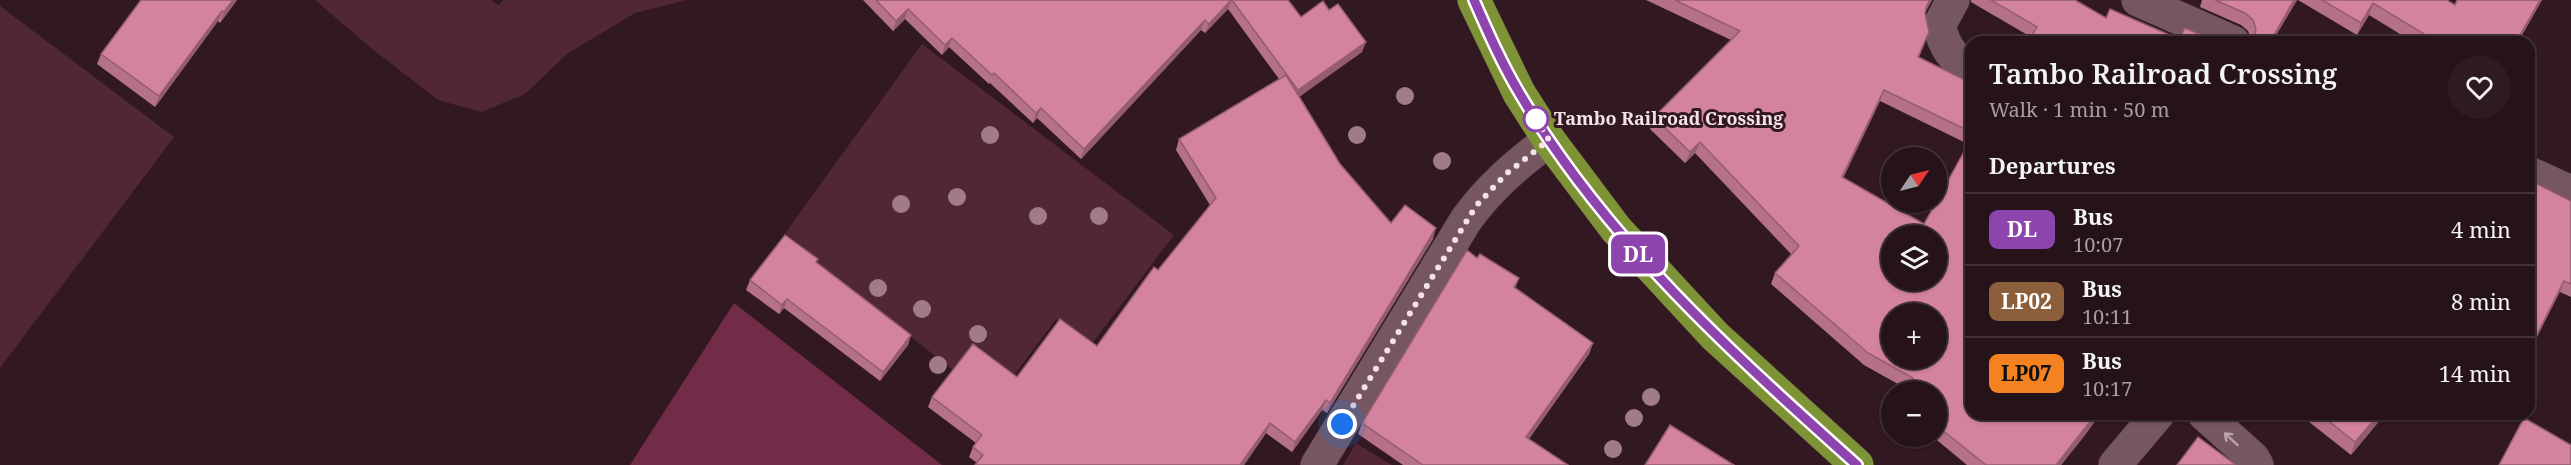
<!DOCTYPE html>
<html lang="en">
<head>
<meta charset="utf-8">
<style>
  body { margin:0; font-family:"Noto Serif",serif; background:#2e1b22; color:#f1f3f6; height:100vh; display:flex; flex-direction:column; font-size:22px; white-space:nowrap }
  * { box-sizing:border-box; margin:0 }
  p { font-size:20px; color:#a49ea2 }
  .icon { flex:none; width:33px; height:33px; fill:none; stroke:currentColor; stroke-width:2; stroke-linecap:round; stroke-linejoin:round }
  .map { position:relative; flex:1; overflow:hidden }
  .drawer { position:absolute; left:1965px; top:36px; width:570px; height:384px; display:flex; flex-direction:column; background:#261219; border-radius:18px; box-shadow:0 2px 4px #0004,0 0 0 2px #423238 }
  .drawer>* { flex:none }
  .badge { padding:0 12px; border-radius:9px; font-size:21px; line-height:39px }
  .needle { width:39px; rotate:55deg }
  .controls { position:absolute; left:1881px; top:147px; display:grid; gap:12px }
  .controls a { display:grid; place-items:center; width:66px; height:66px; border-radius:50%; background:#261219; box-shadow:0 2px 4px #0004,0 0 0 2px #423238; font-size:30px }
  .you { position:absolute; width:30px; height:30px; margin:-15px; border:4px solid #fff; border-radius:50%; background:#1a73e8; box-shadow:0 0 0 9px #1a73e833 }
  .map>.badge { position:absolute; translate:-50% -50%; box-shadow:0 0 0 3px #fff }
  h2 { padding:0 24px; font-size:22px; line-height:54px }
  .round { display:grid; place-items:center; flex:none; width:63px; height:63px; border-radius:32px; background:#2e1b22 }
  .overview { display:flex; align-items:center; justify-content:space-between; height:102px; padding:0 24px }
  h1 { font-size:28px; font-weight:600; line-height:45px }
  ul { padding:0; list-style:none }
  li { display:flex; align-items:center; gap:18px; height:72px; padding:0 24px; border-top:2px solid #423238 }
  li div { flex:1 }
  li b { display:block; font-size:22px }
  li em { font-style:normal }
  li .badge { min-width:66px; font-weight:700; text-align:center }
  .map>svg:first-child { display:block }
</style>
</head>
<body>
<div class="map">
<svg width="2571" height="465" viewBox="0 0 2571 465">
  <rect width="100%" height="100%" fill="#321821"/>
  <!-- green -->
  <g fill="#512736">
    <path d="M315,0H491L499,5L503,0H687L635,13L567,54L525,94L481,112L438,100L371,48Z"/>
    <path d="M0,6L174,137L0,368Z"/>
    <path d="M922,44L1174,235L1091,345L1056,319L1012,378L970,346L953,370L783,236Z"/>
    <path d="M1356,443L1392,465H1343Z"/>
  </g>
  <!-- forest -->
  <path fill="#732c48" d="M734,303L942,465H630Z"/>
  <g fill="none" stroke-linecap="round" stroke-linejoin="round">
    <!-- minor casing -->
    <g stroke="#49343b" stroke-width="34">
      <g id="minor">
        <path d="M1953,0L1939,26C1945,47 1952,59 1971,69"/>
        <path d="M2138,0L2233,42"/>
        <path d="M2529,173L2571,192"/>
        <path d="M2204,414L2253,458L2257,465"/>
        <path d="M1317,465L1466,220C1489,188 1517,164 1549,140"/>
        <path d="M2115,465L2158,414"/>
      </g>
    </g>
    <!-- highway casing -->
    <g stroke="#49343b" stroke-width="34">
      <path id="highway" d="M1474,0L1519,93L1549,140L1616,229L1715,336L1857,465"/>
    </g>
    <!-- minor -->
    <use href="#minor" stroke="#765760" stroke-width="33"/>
    <!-- highway -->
    <use href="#highway" stroke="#7e9336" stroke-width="33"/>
  </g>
  <!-- trees -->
  <g fill="#a07c87">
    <circle cx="1405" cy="96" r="9"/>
    <circle cx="990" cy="135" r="9"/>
    <circle cx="1357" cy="135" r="9"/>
    <circle cx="1442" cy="161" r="9"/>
    <circle cx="957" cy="197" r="9"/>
    <circle cx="901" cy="204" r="9"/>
    <circle cx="1038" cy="216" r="9"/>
    <circle cx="1099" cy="216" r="9"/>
    <circle cx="878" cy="288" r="9"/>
    <circle cx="922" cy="309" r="9"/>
    <circle cx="978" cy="334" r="9"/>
    <circle cx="938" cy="365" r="9"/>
    <circle cx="1651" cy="397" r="9"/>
    <circle cx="1634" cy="418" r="9"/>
    <circle cx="1613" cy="449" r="9"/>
  </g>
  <!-- wall -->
  <g fill="#b57188" fill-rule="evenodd">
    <path d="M237,0L220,23L218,21L155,107L97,64L101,54Z"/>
    <path d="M863,0H1288L1301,17L1329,10L1362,52L1299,96L1340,164L1391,223L1433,239L1327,413L1322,410L1292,452L1266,433L1244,465H975L977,463L969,457L973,447L976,443L928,407L932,397L1017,377L1097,346L1210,205L1176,150L1179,139L1279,79L1228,9L1205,33L1201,30L1081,159L1037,118L1033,123L990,83L989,84L949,47L942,55L905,19L893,31Z"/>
    <path d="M1646,0H1932L1925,13V43L1919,57L1971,83V414H2100L2085,435L2061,465H1967L1932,436H1936V392L1905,388L1864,365L1771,284L1775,273L1791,254L1695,153L1685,163L1650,129L1654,117L1731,40ZM1880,101L1968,144L1924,224L1843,178Z"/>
    <path d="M1971,0H2075L2106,18L2179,39L2031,37L1971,2Z"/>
    <path d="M2202,0H2297L2272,42H2251L2252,41L2248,31L2241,25L2200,7Z"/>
    <path d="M2298,0H2447L2455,5L2457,0H2542L2518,42H2413L2369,15L2357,35Z"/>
    <path d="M2571,201V297L2560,292Z"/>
    <path d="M1477,258L1519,278L1515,289L1593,343L1589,354L1529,439L1568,465H1403L1358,434L1362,423Z"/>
    <path d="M818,259L816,262L911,335L908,345L880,381L784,308L779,314L746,290L750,280Z"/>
    <path d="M2299,414H2385L2351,455Z"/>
  </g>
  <!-- shaded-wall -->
  <g fill="#945c6f">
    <path d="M233,0H237L220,23L224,12Z"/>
    <path d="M1232,0L1228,9L1205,33L1209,24Z"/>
    <path d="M1930,0H1932L1922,17L1927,5Z"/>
    <path d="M2294,0H2297L2272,42H2270Z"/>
    <path d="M2540,0H2542L2518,42H2516Z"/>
    <path d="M2373,3L2369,15L2357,35L2361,23Z"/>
    <path d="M908,9L905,19L893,31L896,21Z"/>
    <path d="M222,11L218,21L155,107L159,96Z"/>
    <path d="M1205,20L1201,30L1081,159L1084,149Z"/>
    <path d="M952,38L949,47L942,55L945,45Z"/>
    <path d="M1366,42L1362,52L1295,100L1298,90Z"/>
    <path d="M1884,90L1880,101L1838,189L1842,177Z"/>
    <path d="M1041,108L1037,118L1033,123L1036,113Z"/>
    <path d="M1700,142L1695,153L1685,163L1690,152Z"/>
    <path d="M1436,228L1433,239L1327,413L1330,403Z"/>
    <path d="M2564,281L2560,292L2529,353V350Z"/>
    <path d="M787,299L784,308L779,314L782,305Z"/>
    <path d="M911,335L908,345L880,381L883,372Z"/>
    <path d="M1593,343L1589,354L1522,448L1526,437Z"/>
    <path d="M1326,400L1322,410L1292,452L1295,442Z"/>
    <path d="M2096,414H2100L2085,435L2061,465H2056Z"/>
    <path d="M2379,414H2385L2351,455L2355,442Z"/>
    <path d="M1270,423L1266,433L1244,465H1240Z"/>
  </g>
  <!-- building -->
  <g fill="#d3839e" stroke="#945c6f" stroke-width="1.5" fill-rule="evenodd">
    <path d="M141,0H233L224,12L222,11L159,96L101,54Z"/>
    <path d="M876,0H1231L1209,24L1205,20L1084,149L1041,108L1036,113L994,73L992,75L952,38L945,45L908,9L896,21Z"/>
    <path d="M1232,0H1288L1301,17L1323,1L1329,10L1338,4L1366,42L1298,90Z"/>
    <path d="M1675,0H1930L1927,5L1925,13L1929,32L1918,57L1971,83V132L1884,90L1842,177L1924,224L1971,139V414H2096L2056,465H1986L1936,425V392H1902L1913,378L1868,353L1775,273L1799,246L1700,142L1690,152L1654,117L1740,31ZM1892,236H1936V280H1892ZM1892,314H1936V358H1892Z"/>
    <path d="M1991,0H2075L2106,18L2110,9L2179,39L2185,28L2217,42H2028L2037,27Z"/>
    <path d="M2215,0H2294L2270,42H2251L2254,38L2256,29L2253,20L2245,13Z"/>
    <path d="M2322,0H2447L2455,5L2457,0H2540L2516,42H2437L2373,3L2361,23Z"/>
    <path d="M1286,75L1340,164L1391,223L1405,205L1436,228L1330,403L1326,400L1295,442L1270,423L1240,465H975L983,455L973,447L982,435L932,397L973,344L1017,377L1060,319L1097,346L1154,267L1158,270L1216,198L1179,139Z"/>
    <path d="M2529,180L2571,201V284L2564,281L2529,350Z"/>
    <path d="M785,235L818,259L816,262L911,335L883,372L787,299L782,305L750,280Z"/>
    <path d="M1467,250L1477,258L1480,254L1519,278L1514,287L1593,343L1526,437L1568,465H1423L1362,423Z"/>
    <path d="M2320,414H2379L2355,442Z"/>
    <path d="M2524,418L2571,445V465H2499Z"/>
    <path d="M1670,425L1734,465H1645Z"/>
    <path d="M2198,437L2236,465H2177Z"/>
  </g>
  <!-- one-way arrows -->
  <defs><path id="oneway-shaft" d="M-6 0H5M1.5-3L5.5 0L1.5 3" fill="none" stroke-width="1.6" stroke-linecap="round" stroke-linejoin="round" transform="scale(1.5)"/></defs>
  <use stroke="#bca3aa" href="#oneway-shaft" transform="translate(2231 439) rotate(-138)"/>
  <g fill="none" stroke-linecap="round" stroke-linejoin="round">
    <!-- line casing -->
    <g stroke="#fff" stroke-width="14">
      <path id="line" d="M1474,0C1488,32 1502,64 1520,94C1606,240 1732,353 1857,465"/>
    </g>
    <!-- line -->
    <use href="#line" stroke="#8e44ad" stroke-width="9"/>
    <!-- walk -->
    <path stroke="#f5e2e7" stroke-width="6" stroke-dasharray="0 10.8" d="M1342,424L1476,206L1506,174L1549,140L1536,119"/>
  </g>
  <!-- markers -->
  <circle fill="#fff" stroke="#8e44ad" stroke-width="3" cx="1536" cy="119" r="12"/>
  <g text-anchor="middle" stroke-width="6" stroke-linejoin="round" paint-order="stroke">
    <!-- stop labels -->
    <g font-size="18" font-weight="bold" fill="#f5e2e7" stroke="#321821" text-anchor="start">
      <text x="1554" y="125">Tambo Railroad Crossing</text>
    </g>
  </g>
</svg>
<div class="controls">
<a><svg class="needle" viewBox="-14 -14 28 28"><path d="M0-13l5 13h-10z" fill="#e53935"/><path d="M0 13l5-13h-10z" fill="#a49ea2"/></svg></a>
<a><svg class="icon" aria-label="layers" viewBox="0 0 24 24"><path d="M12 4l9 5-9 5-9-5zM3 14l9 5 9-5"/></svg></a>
<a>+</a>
<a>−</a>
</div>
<div class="you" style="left:1342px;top:424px"></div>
<b class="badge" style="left:1638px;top:254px;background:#8e44ad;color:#fff">DL</b>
<section class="drawer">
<div class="overview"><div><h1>Tambo Railroad Crossing</h1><p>Walk · 1 min · 50 m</p></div><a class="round"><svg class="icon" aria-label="heart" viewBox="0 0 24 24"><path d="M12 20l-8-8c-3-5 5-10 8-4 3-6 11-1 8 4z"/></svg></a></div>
<h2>Departures</h2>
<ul>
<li><span class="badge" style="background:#8e44ad;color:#fff">DL</span><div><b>Bus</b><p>10:07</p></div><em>4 min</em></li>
<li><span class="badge" style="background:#8b5e3c;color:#fff">LP02</span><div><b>Bus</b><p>10:11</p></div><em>8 min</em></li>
<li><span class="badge" style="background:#f58220;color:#111">LP07</span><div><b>Bus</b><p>10:17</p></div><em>14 min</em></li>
</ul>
</section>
</div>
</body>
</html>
